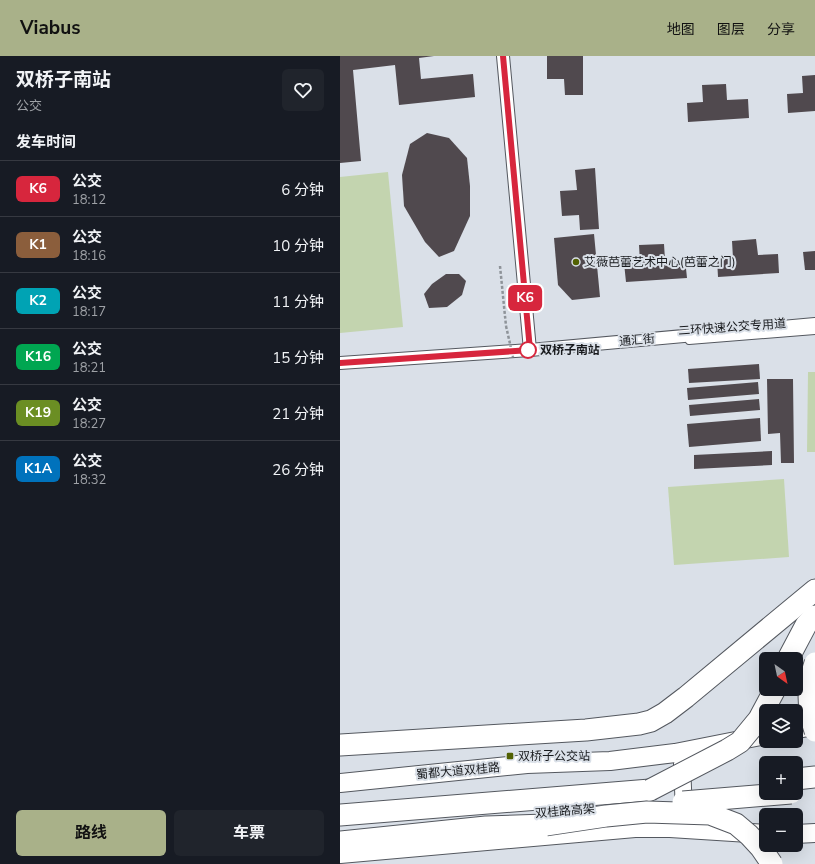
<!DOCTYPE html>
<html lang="zh">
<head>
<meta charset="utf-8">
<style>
  body { margin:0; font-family:"Nunito Sans","Noto Sans SC",sans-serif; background:#20242c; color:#f1f3f6; height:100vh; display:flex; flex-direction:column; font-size:15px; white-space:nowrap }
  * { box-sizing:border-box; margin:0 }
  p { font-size:13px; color:#9ea1a6 }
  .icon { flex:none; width:22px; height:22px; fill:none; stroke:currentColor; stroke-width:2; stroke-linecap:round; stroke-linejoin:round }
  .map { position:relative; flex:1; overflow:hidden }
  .panel { display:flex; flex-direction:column; background:#171b24; width:340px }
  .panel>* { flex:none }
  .badge { padding:0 8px; border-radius:6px; font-size:14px; line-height:26px }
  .needle { width:26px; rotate:147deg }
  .fabs { position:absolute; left:419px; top:596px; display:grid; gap:8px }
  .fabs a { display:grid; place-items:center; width:44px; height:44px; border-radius:6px; background:#171b24; box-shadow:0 4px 16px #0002; font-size:20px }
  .map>.badge { position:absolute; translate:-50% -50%; box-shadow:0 0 0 2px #fff }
  h2 { padding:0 16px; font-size:15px; line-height:36px }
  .round { display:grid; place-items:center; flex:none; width:42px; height:42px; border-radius:6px; background:#20242c }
  .head { display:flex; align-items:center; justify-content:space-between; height:68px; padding:0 16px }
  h1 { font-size:19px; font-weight:700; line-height:30px }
  .cta { display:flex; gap:8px; margin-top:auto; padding:8px 16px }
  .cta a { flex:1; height:46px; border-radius:6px; background:#a9b189; color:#111; font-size:16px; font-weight:700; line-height:46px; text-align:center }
  .cta a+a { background:#20242c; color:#f1f3f6 }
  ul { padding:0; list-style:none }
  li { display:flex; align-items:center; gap:12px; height:56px; padding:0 16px; border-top:1px solid #363941 }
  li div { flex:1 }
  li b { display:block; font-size:15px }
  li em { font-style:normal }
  li .badge { min-width:44px; font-weight:700; text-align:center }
  header { display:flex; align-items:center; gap:24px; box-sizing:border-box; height:56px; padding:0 20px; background:#a9b189; color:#111 }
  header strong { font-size:19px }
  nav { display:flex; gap:22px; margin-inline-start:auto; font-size:14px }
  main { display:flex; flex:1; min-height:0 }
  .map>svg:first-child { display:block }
</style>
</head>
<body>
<header>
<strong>Viabus</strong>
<nav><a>地图</a><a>图层</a><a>分享</a></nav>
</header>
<main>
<section class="panel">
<div class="head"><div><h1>双桥子南站</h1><p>公交</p></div><a class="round"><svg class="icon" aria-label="heart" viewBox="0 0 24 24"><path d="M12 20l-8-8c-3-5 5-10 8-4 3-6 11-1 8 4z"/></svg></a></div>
<h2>发车时间</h2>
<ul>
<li><span class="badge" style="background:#d7263d;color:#fff">K6</span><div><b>公交</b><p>18:12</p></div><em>6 分钟</em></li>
<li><span class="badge" style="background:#8b5e3c;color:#fff">K1</span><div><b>公交</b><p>18:16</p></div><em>10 分钟</em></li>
<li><span class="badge" style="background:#00a3b4;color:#fff">K2</span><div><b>公交</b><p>18:17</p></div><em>11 分钟</em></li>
<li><span class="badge" style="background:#00a651;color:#fff">K16</span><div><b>公交</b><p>18:21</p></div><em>15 分钟</em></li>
<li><span class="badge" style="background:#6b8e23;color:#fff">K19</span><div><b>公交</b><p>18:27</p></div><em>21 分钟</em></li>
<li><span class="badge" style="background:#0072bc;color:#fff">K1A</span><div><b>公交</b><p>18:32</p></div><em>26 分钟</em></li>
</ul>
<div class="cta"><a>路线</a><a>车票</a></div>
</section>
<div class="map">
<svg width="475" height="808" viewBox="0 0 475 808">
  <rect width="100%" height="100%" fill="#dae0e8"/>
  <!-- green -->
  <g fill="#c3d4af">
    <path d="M48,116L63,271L0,277V121Z"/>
    <path d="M468,316H475V396H467Z"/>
    <path d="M444,423L449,501L334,509L328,431Z"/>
  </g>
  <!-- building -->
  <g fill="#50494e">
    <path d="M0,0H94L79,2L81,23L133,18L135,41L59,49L55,9L13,14L21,105L0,107Z"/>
    <path d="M207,0H243V39H225L224,23H207Z"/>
    <path d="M475,19V55L448,57L447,38L463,37L462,20Z"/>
    <path d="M386,28L387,44L408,43L409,62L348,66L347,47L363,46L362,29Z"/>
    <path d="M87,77L109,82L127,102L130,130V160L114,195L99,201L85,186L64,150L62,119L70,88Z"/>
    <path d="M255,112L259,173L240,174L239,159L222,160L220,135L237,134L235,114Z"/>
    <path d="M254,178L260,241L232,244L218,229L214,182Z"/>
    <path d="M416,183L418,199L438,198L439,217L378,221L377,203L393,202L392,185Z"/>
    <path d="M324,188L325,204L345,203L347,222L286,226L284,207H300L299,189Z"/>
    <path d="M475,195V214H465L463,196Z"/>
    <path d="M106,218H119L126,225L122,239L107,251L89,252L84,238L92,228Z"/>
    <path d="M419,308L420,323L349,327L348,313Z"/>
    <path d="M427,323H453L454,407H441L440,377L428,378Z"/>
    <path d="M418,326L419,338L348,344L347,332Z"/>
    <path d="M419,343L420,354L350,360L349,349Z"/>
    <path d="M420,362L421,385L349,391L347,368Z"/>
    <path d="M432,395V409L354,413V399Z"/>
  </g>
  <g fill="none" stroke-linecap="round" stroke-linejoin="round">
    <!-- lane casing -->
    <g stroke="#54585f" stroke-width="8">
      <path id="lane" d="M349,285L475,275"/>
    </g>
    <!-- street casing -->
    <g stroke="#54585f" stroke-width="14">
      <g id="street">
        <path d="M163,0L190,294"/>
        <path d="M0,307L190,294L475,268"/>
      </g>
    </g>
    <!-- secondary casing -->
    <g stroke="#54585f" stroke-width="18">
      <path id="secondary" d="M342,708L344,756"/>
    </g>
    <!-- primary casing -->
    <g stroke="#54585f" stroke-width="20">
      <g id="primary">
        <path d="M456,673L475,670"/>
        <path d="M0,727L187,708L270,705L335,697L426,679"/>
        <path d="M456,778L475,777"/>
        <path d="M0,798L295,772H330L426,778"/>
      </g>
    </g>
    <!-- highway casing -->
    <g stroke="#54585f" stroke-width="23">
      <g id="highway">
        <path d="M448,603L466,569L475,560"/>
        <path d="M0,689L246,674L299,668L311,665L325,657L346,641L475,534"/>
        <path d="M456,723L475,721"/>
        <path d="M0,759L310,734"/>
        <path d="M0,786L146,771L206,769L224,765"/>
      </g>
    </g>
    <!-- path -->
    <path stroke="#8e9399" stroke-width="2.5" stroke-dasharray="3 2" stroke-linecap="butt" d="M160,210L166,270"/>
    <!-- lane -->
    <use href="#lane" stroke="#fff" stroke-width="6"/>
    <!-- street -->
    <use href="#street" stroke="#fff" stroke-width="12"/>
    <!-- secondary -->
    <use href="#secondary" stroke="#fff" stroke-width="16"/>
    <!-- primary -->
    <use href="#primary" stroke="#fff" stroke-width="18"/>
    <!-- highway -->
    <use href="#highway" stroke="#fff" stroke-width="21"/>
    <!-- highway-bridge casing -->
    <g stroke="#54585f" stroke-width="23" stroke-linecap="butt">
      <g id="highway-bridge">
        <path d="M475,607C467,630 467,652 475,675"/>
        <path d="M310,734L387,694L400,686L419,663L435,633"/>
        <path d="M343,746L451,737"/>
        <path d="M206,769L266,760L307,756L370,758L396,768L409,779L421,792L432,808"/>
      </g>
    </g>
    <!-- path-bridge -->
    <path stroke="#8e9399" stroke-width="2.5" stroke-dasharray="3 2" stroke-linecap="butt" d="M166,270L173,301"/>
    <!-- highway-bridge -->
    <use href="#highway-bridge" stroke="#fff" stroke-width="21"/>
  </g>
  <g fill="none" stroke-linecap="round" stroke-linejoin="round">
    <!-- line casing -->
    <g stroke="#fff" stroke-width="9">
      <path id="line" d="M0,307L190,294L163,0"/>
    </g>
    <!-- line -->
    <use href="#line" stroke="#d7263d" stroke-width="6"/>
  </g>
  <!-- markers -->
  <g fill="#526103" stroke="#dae0e8" stroke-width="1.5">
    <circle cx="236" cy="206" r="4"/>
    <rect x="166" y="696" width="8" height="8" rx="2"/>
  </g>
  <circle fill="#fff" stroke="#d7263d" stroke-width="2" cx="188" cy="294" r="8"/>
  <g text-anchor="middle" stroke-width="4" stroke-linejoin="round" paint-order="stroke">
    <!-- poi labels -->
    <g font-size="12" fill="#181a1d" stroke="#dae0e8" text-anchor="start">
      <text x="244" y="210">艾薇芭蕾艺术中心(芭蕾之门)</text>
      <text x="178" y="704">双桥子公交站</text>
    </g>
    <!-- street labels -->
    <g font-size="12" fill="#181a1d" stroke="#dae0e8">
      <text transform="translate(392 271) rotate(-4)" y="4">二环快速公交专用道</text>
      <text transform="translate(297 284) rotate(-5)" y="4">通汇街</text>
      <text transform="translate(118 715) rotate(-5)" y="4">蜀都大道双桂路</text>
      <text transform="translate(225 755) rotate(-5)" y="4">双桂路高架</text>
    </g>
    <!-- stop labels -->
    <g font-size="12" font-weight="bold" fill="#181a1d" stroke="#dae0e8" text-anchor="start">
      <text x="200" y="298">双桥子南站</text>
    </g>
  </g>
</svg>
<div class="fabs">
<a><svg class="needle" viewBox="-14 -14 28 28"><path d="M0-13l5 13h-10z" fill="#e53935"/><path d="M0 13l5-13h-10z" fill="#9ea1a6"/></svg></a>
<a><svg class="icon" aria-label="layers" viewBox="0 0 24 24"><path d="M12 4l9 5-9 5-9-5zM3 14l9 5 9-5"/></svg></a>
<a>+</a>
<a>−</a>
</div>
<b class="badge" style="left:185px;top:242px;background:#d7263d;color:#fff">K6</b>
</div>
</main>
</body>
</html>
